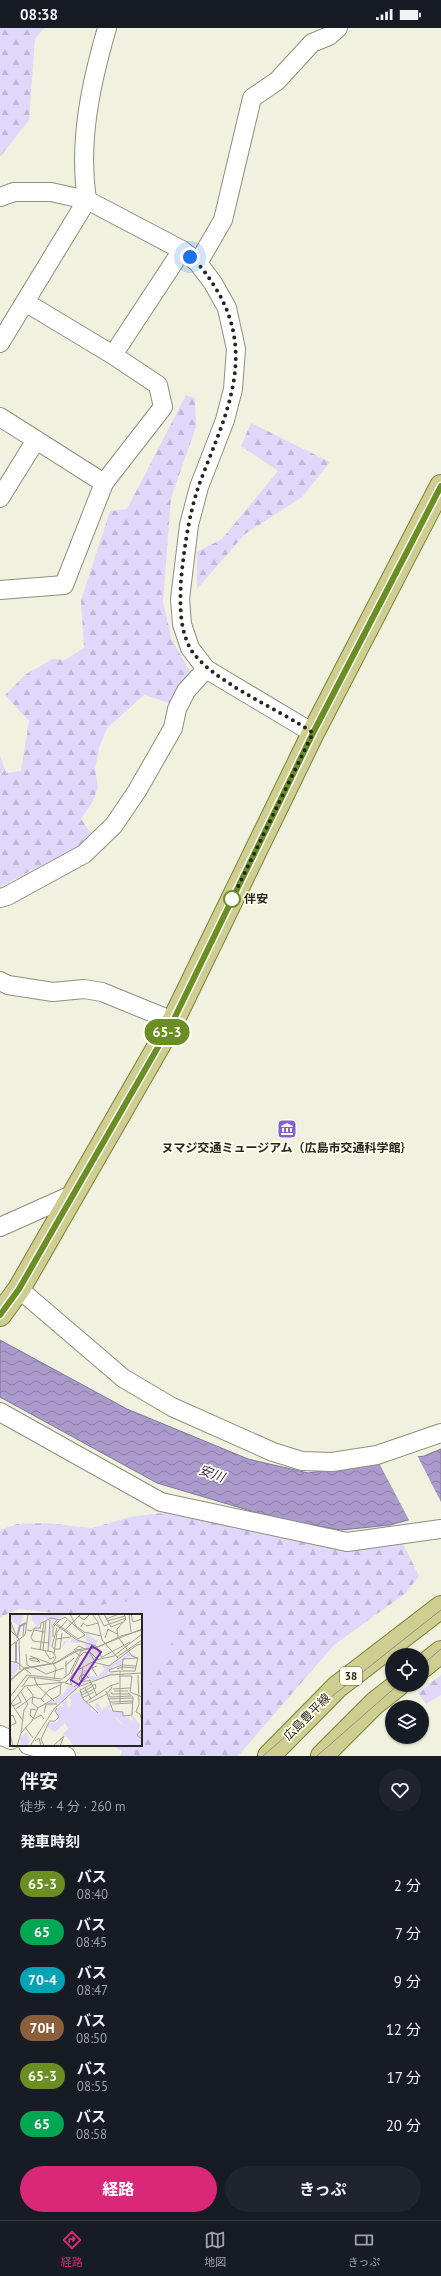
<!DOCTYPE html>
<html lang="ja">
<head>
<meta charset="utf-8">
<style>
  body { margin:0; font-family:"PT Sans","Noto Sans JP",sans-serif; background:#20242c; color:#f1f3f6; height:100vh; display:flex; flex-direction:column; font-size:15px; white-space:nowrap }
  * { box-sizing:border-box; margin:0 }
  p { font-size:13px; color:#9ea1a6 }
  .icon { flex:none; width:22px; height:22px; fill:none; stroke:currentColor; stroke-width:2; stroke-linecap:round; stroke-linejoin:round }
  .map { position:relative; height:1728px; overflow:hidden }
  .drawer { display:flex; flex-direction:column; background:#171b24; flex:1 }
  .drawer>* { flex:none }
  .badge { padding:0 8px; border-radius:13px; font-size:14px; line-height:26px }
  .fabs { position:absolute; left:385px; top:1620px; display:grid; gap:8px }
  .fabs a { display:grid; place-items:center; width:44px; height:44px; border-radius:50%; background:#171b24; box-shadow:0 1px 3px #0004; font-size:20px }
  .you { position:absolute; width:20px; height:20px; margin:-10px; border:3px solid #fff; border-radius:50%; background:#1a73e8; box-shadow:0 0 0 6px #1a73e833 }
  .map>.badge { position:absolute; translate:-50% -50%; box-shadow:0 0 0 2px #fff }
  h2 { padding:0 20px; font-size:15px; line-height:36px }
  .round { display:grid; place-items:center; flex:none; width:42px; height:42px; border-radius:21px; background:#20242c }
  .headline { display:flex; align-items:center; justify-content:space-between; height:68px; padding:0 20px }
  h1 { font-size:19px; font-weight:700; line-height:30px }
  .action { display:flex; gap:8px; margin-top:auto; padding:8px 20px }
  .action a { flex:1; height:46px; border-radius:24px; background:#db2777; color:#fff; font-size:16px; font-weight:700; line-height:46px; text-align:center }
  .action a+a { background:#20242c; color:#f1f3f6 }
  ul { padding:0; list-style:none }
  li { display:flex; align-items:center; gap:12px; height:48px; padding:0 20px }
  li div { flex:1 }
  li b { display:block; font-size:15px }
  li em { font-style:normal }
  li .badge { min-width:44px; font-weight:700; text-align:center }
  .status { display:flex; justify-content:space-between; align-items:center; height:28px; padding:0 20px; background:#171b24; direction:ltr }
  .status svg { height:11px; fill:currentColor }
  .tab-bar { display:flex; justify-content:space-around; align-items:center; height:56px; border-top:1px solid #363941; background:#171b24; font-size:11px; color:#9ea1a6 }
  .tab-bar a { display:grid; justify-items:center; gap:2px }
  .tab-bar .on { color:#db2777 }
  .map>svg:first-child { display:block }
</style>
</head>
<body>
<div class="status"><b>08:38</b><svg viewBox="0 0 49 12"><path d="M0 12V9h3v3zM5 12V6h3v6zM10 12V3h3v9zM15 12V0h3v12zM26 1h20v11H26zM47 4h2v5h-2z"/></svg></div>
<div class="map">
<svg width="441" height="1728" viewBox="0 0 441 1728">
  <defs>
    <pattern id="forest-firs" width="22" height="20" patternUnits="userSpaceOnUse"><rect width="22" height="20" fill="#e0d7fa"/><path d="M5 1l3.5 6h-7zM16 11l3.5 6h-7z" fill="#c0b8d6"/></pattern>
    <pattern id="water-waves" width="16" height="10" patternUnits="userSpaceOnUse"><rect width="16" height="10" fill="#aa9bcc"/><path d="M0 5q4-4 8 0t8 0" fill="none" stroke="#8a7ea5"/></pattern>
  </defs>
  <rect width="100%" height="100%" fill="#f0f2df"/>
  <!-- forest -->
  <g fill="url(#forest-firs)">
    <path d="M0,0H44L35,11L29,92L0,129Z"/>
    <path d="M186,367L195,370L196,399L171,470L163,574L172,612L192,647L173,676L144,667L107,700L99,720L95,741L98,759L93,773L81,791L91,805L77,819L0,859V727L6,745L21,743L29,693L5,667L26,646L53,631L65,632L84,620L81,572L110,483L127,481Z"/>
    <path d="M251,395L330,434L302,469L245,506L197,561V524L222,511L278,443L241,418Z"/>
    <path d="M170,1484L402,1514L419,1548L406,1565L334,1617L238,1728H120L122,1723L111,1717H141V1587H72L19,1581L0,1589V1502L17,1496L45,1495L92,1500L130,1489Z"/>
    <path d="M441,1647V1667L426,1676L418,1665Z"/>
  </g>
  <!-- green -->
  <path fill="#e0d7fa" d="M156,1570L173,1581V1612L141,1675V1587H81V1579Z"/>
  <!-- water -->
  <path fill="url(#water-waves)" stroke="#827898" d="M0,1312L127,1381L248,1431L308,1445L424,1428L441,1421V1483L390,1497L341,1502L278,1491L157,1455L0,1369Z"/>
  <!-- pier -->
  <path fill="#f0f2df" d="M417,1427L441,1474V1485L410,1494L378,1433Z"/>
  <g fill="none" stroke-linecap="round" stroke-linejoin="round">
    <!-- minor casing -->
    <g stroke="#8e8f7f" stroke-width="20">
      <g id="minor">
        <path d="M0,169L14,164H51L87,172L182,222L198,235L213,255L227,280L236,321L233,361L225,392L199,459L189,497L180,571L182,596L190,620L206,641L313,705"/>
        <path d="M198,235L223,192L252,70L277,53L312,15L329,8L338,0"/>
        <path d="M0,315L87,172C78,114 91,55 107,0"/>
        <path d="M113,327L182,222"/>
        <path d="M0,389L104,455"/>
        <path d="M0,470L36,412"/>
        <path d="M0,562L64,557L104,455L163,379L158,357L113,327L25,274"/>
        <path d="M0,870L7,868L84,826L114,797L137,763L173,700L177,681L186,663L206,641"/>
        <path d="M0,953L8,957L53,964L84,961L102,964L173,993"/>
        <path d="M0,1199L74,1166"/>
        <path d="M19,1261L123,1350L172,1379L273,1424L302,1433L332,1434L377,1427L441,1405"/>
        <path d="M0,1384L161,1474L347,1514L441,1501"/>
        <path d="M0,1707L11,1712"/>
        <path d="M28,1717L66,1728"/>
      </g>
    </g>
    <!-- primary casing -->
    <g stroke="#7d7e37" stroke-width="24">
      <g id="primary">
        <path d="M0,1287L19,1261L173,993L313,705L441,458"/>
        <path d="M422,1639L441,1624"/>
        <path d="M269,1728L337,1659L441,1579"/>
        <path d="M322,1728L375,1675L398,1657"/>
      </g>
    </g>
    <!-- minor -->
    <use href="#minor" stroke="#fff" stroke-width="18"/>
    <!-- primary -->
    <use href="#primary" stroke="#cdce8f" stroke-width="22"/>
    <!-- tram -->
    <g stroke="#909285" stroke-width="1">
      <path d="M422,1637L441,1621"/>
      <path d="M263,1728L331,1669L441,1582"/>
      <path d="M317,1728L398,1657"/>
    </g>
  </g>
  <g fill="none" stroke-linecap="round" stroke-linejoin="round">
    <!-- line casing -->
    <g stroke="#fff" stroke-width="9">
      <path id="line" d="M0,1287L19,1261L173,993L313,705L441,458"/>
    </g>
    <!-- line -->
    <use href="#line" stroke="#6b8e23" stroke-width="6"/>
    <!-- walk -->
    <path stroke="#262620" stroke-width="4" stroke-dasharray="0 7.2" d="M190,229C202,238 210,251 218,264C257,332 223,392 199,457C189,486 184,521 181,552C180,575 179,599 190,620C208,652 281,682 313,705L232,871"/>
  </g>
  <!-- icons -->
  <defs>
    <g id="museum-square" transform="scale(1)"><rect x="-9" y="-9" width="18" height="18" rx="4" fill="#8a5dd6" stroke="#feffec"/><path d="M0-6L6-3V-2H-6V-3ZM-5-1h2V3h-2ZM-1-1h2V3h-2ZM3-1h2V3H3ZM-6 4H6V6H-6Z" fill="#fff"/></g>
  </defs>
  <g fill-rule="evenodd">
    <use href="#museum-square" x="287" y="1101"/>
  </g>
  <!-- markers -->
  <circle fill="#fff" stroke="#6b8e23" stroke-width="2" cx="232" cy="871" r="8"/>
  <g text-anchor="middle" stroke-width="3.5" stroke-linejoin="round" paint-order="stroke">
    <!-- shield labels -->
    <rect fill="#feffec" stroke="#67675d" stroke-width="1" x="340" y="1639" width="22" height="18" rx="3"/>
    <g font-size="11" font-weight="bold" fill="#262620">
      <text x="351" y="1652">38</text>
    </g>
    <!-- stop labels -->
    <g font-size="12" font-weight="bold" fill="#262620" stroke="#feffec" text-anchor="start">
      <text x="244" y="875">伴安</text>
    </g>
    <!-- poi labels -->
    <g font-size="12" font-weight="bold" fill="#262620" stroke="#feffec">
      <text x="287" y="1124">ヌマジ交通ミュージアム（広島市交通科学館｝</text>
    </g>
    <!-- street labels -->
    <g font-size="12" fill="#262620" stroke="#feffec">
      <text transform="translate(307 1689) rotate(-45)" y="4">広島豊平線</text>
    </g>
    <!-- water labels -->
    <g font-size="13" font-style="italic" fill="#3e2864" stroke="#feffec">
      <text transform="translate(212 1445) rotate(20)" y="5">安川</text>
    </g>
  </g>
  <!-- overview -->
  <g transform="translate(10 1586)">
    <rect width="132" height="132" fill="#f0f2df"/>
    <path d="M0,0H14L8,18V11L3,8ZM22,0H58L44,6L41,16L42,23L39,37L40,14L41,9L44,5L38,7L35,3L29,12L23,15L26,11L21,5ZM76,19L86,26L89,23L86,31L76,34L74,29L56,28L51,35L54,27L60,28L63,24L81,30L76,27V24L72,25L76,23ZM119,39L127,42L117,43L111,51L104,52L97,59H109L81,67L77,60L79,59L78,57L70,62L74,56L80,55V62L87,63L94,56L92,51L100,52ZM0,48L7,50L9,54L2,63H0ZM79,66L47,90L34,92L35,89L44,87L53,80L58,72L63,71L64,73ZM81,69L70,76L73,85L81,91V96L88,99L85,90L87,88L92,96L100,90L102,92L98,95L106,98L105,103L108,107L113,111L118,104L123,111V105L121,103L123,94V102L130,111L128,117L132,116V132H64L55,121L51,122L58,115L55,109L45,118L37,113V110L44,108L45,110L49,106L46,97L50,92L54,93L52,89L56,86L59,95L62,88L59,83ZM16,118L20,127L17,132H11L10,124Z" fill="#e0d7fa"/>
    <path d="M106,98H113V103H118L124,108L123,111L118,103L117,108L113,111L105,102Z" fill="#e0d7fa"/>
    <path fill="none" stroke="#aa9bcc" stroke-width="2" d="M7,23L10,12L16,9M6,48V28"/>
    <path fill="none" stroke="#9fa093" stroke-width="1" d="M60,0L66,12L74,18L91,22M82,0L88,8L92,26L108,44M88,0L94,12L116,4M94,0L101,13L113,8M119,0L121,18M121,0L123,8L132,5M69,2L74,6L80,0M96,5L109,0M0,6L7,24M97,7L115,2M1,8V17L9,25L10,56M46,11L67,26L86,32L92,44M44,12L50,6L55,3L75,21L68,25L47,10M71,13L73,9L77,12L88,9M30,14L31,9L41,4L50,6M17,16L21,17L25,14H31M54,17L71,0M35,18L24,16L21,23L23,27L39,29M13,22L14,10M43,23V11L47,6M95,24L98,15L107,20M46,25L61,23M0,32L15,21L18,0M21,34L43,38L46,44M44,35H50L52,19M44,35L42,32L47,14M30,36L34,8M33,36L36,7M64,36L69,32L75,35M78,36L87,45M35,37L40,45L44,43M38,37L40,6M65,38L70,42L74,38L80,39L84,46M16,40L17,51L21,53M44,40L47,18L57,6M20,42L42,50M92,43L120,28M107,43L132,26M20,44L27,45L30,48L20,46ZM0,47L8,49L21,60M83,48L99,52L127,31L132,30M55,52L64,44M87,52L82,54L87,62M23,53L36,60L54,54M72,54L73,57L69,65L72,68L80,66L87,82M107,55L112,53L126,54M112,56L113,45L128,44M110,57L100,58L99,56L112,51L126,52M61,60L70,42M128,61L129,90L126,98L130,100L132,107M56,62V47M109,62H122L120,78L132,83M24,63L27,71L44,87M44,65L46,54L42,49L46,44M0,66L14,54L45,49L66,36L87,33L132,15M72,66L71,62L75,60L79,64M0,67L14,55L46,49L67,37L86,34L111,22L132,16M55,69L62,71L60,66M82,70L70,76L73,85L88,99M12,73L19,63L51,67M17,73L23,81L22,89L28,94M64,73L78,63M75,74L81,85M103,75L120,74M96,77L103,97L113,98V102L122,101L123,83L118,79M104,77H118M101,78L102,80H118M71,79L83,72M99,80L100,83L121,82M72,81L86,74L85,70L83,71M0,83L17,61L52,65L59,60L71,37M72,84L84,78M31,85L39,76L50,71M98,85L123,84M17,87L22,83L31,85L34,88M76,88L100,72L109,69M100,88L123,87M1,89L13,107M79,89L97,80L102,73M102,90L122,89M110,90V57H125L128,44L122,42L108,23L107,15L116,5L114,0M0,91L15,72L56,68L66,57L86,46L104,42L132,20M3,92L11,88L8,81M6,95L17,87M26,96L21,95L20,101L24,105L31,101L34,105M34,99L36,90H47M0,102L3,101L6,109L0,112M39,107H45L49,103L45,97L47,94M15,113L23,124M132,115L127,121L132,125M11,119L14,96L18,90L11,78M0,120L3,132M25,127L29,124L31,132M7,132L11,119L22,107L28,94L50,81L51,69M20,132L44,95L68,73L100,61L132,59M34,132L31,125L39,108M43,132L54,122L50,132"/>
    <path fill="#7b2cbf" fill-opacity="0.15" stroke="#7b2cbf" stroke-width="2" d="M82,32L91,38L69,71L61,66Z"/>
    <rect width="132" height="132" fill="none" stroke="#262620" stroke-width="2"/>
  </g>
</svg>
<div class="fabs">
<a><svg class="icon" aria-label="locate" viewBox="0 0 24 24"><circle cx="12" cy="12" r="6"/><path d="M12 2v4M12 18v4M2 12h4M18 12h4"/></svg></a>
<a><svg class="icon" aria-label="layers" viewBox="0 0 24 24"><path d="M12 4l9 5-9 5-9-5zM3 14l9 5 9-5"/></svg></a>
</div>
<div class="you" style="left:190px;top:229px"></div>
<b class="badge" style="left:167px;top:1004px;background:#6b8e23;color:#fff">65-3</b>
</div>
<section class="drawer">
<div class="headline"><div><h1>伴安</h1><p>徒歩 · 4 分 · 260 m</p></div><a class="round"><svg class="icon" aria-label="heart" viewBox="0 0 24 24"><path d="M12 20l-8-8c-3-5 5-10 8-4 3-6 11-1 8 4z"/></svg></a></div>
<h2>発車時刻</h2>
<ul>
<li><span class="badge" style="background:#6b8e23;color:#fff">65-3</span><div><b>バス</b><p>08:40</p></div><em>2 分</em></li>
<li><span class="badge" style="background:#00a651;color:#fff">65</span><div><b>バス</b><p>08:45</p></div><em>7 分</em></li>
<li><span class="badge" style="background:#00a3b4;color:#fff">70-4</span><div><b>バス</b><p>08:47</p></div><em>9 分</em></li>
<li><span class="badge" style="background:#8b5e3c;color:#fff">70H</span><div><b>バス</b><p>08:50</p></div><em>12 分</em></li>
<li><span class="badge" style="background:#6b8e23;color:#fff">65-3</span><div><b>バス</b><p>08:55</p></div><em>17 分</em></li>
<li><span class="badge" style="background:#00a651;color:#fff">65</span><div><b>バス</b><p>08:58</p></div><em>20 分</em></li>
</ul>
<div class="action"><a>経路</a><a>きっぷ</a></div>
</section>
<nav class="tab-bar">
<a class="on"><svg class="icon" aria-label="directions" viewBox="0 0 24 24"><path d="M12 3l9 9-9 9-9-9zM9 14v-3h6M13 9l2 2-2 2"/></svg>経路</a>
<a><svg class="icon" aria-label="map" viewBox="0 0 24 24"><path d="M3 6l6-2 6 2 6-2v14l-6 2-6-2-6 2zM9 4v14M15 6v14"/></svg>地図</a>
<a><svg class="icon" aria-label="tickets" viewBox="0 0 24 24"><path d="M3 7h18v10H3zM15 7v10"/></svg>きっぷ</a>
</nav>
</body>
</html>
